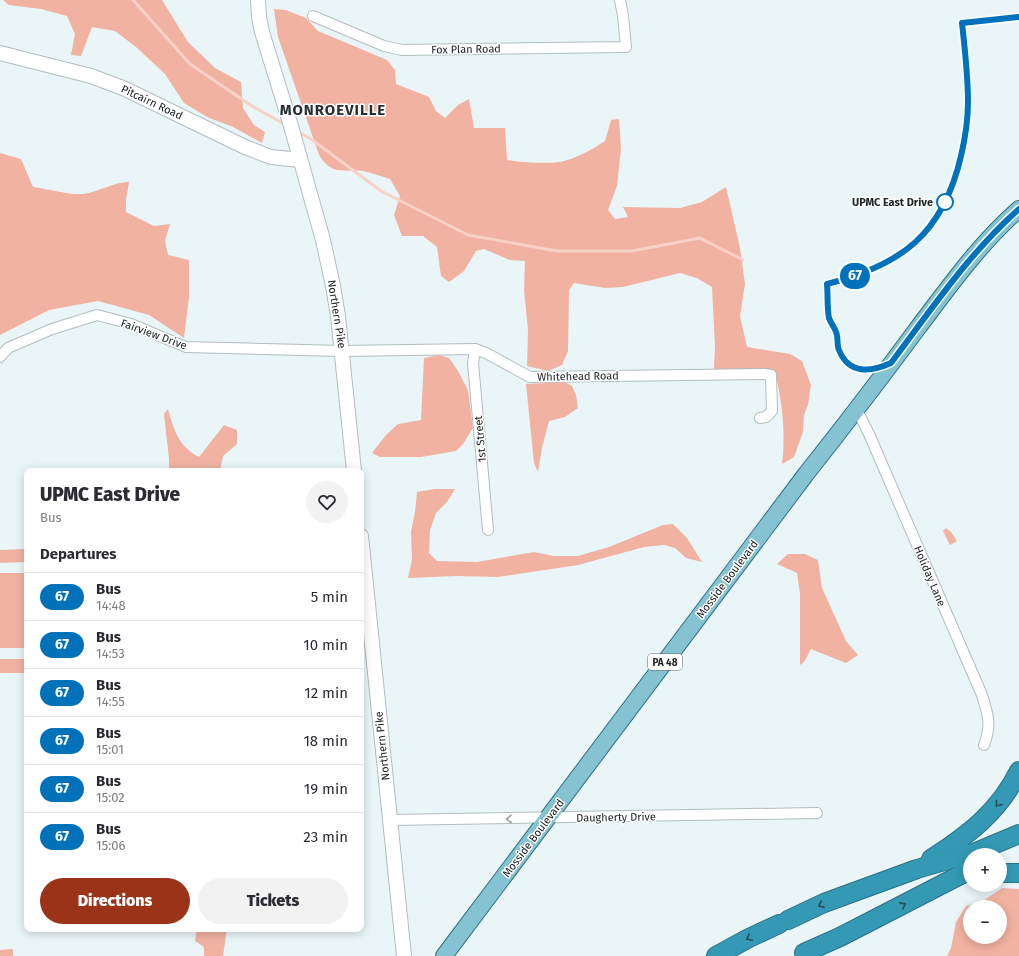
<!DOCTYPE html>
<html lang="en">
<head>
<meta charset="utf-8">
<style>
  body { margin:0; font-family:"Fira Sans",sans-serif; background:#f2f2f3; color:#2b2b33; height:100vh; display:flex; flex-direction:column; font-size:15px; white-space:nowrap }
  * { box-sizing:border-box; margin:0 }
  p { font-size:13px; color:#7c7c81 }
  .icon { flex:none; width:22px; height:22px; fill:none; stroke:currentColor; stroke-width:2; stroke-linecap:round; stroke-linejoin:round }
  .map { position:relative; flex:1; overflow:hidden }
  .side { position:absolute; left:24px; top:468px; width:340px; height:464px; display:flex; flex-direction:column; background:#fff; border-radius:8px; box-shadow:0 2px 10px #0003 }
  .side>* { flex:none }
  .badge { padding:0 8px; border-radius:13px; font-size:14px; line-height:26px }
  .tools { position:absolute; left:963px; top:848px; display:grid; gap:8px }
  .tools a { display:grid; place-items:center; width:44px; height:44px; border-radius:50%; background:#fff; box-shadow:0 2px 10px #0003; font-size:20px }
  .map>.badge { position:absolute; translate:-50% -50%; box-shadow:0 0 0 2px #fff }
  h2 { padding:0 16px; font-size:15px; line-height:36px }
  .round { display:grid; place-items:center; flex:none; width:42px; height:42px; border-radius:21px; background:#f2f2f3 }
  .headline { display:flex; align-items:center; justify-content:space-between; height:68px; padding:0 16px }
  h1 { font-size:19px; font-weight:800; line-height:30px }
  .primary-button { display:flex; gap:8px; margin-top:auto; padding:8px 16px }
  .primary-button a { flex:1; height:46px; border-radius:24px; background:#9b3318; color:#fff; font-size:16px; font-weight:800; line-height:46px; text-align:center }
  .primary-button a+a { background:#f2f2f3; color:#2b2b33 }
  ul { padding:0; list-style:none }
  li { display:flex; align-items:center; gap:12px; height:48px; padding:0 16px; border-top:1px solid #e1e1e2 }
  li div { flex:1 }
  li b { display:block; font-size:15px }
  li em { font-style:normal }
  li .badge { min-width:44px; font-weight:700; text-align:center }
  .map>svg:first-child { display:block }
</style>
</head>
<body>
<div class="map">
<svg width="1019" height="956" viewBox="0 0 1019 956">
  <rect width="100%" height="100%" fill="#eaf5f8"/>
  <!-- green -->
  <g fill="#f1b2a1" fill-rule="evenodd">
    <path d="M3,0H162L188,42L215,68L241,82L243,108L254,125L265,132L262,143L233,127L207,117L184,103L165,74L136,47L115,31L92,27L81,56L71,55L75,34L67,16L41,9L9,5Z"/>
    <path d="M274,9L286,10L306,18L318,31L387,60L395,70L396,84L429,97L436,111L445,118L458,105L469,99L474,128H505L507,160C520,162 547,164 560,162C573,160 593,149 605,141L611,120L619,119L621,149L617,186L608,210L615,219L628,217L623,207L680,208L702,202L726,187L740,248L745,284L740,316L747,347L790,354L802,361L811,385L808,405L804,415L803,432L794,457L782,464C786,433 782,401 775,372L767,369H714L715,346L712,287L697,278L680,273L623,287L605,288L574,283L569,290L568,351L562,365L548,371L527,366L528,330L524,290L525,261L510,260L484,249L476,251L464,271L449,282L441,276L437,247L423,236H402L394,215L400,196L390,179C381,176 372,173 363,171C343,169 332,176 319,155L278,37Z"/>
    <path d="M0,153L21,159L33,187C48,189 68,195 83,194C99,192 114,182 129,182L126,200V212L154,226L170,224L165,241L168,255L189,260V297L184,338L149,315L98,301L49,310L0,335Z"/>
    <path d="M439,355L449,358L458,371L468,390L473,428L463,444L456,451L421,457H380L372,453L386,435L398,424L421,420L424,358Z"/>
    <path d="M565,382L572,386L576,395L578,408L565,417L549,421L542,448L538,472L534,463L526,384Z"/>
    <path d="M168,409C174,430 178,446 199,457L224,425L237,430V444L223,456L220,471H169V459L164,414Z"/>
    <path d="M435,489H455L447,502L436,513L430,530L429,553L437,561L477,562L534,552L554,556H578L609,547L663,525L673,524L687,538L702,562L686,558L675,548L664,545L644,547L578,565L498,577L457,576L408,578L412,560L411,532L415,512L417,492Z"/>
    <path d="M946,528L951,532L957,541L950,545L943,531Z"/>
    <path d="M27,549V562L0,563V550Z"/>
    <path d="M788,554H805L818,560L822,588L846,641L858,655L846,663L811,649L804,662L800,665V594L797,573L777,564Z"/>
    <rect x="0" y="573" width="27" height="75"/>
    <rect x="0" y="659" width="27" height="14"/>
    <path d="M1002,888L1019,889V956H947L951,948L956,922L966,906L983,901ZM970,907H1000V937H970Z"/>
    <path d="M197,929H227L223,956H204V947L195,941Z"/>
    <path d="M13,949V956H0V950Z"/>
  </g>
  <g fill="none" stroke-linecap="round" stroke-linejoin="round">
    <!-- stream -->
    <g stroke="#f8d1c7" stroke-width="3">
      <path d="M133,0L190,64L252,106L286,125"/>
      <path d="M298,132L311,139L381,191L468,235L557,251H632L700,238L743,260"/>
    </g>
    <!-- street casing -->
    <g stroke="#b2bdc0" stroke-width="12">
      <g id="street">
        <path d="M313,16L384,46L402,50L626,47L623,16L620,0"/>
        <path d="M475,349L473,363L488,530"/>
        <path d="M0,357L8,348L52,329L97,315L131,324L186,347L342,351L475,349L486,353L530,377L764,374L771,375L772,411L766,417L760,418"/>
        <path d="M857,410L869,434L982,695C988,715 992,724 984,745"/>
        <path d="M390,820L817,813"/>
      </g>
    </g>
    <!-- secondary casing -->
    <g stroke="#b2bdc0" stroke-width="16">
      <g id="secondary">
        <path d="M258,0L259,17L262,32L291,126L323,240L333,286L338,316L354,471"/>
        <path d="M0,53L91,76L123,88L245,147L271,157L300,160"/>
        <path d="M361,536L404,956"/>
      </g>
    </g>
    <!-- primary casing -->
    <g stroke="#2d7082" stroke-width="18">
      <path id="primary" d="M444,956L806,474C844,426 881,378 917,329C949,287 979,244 1019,209"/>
    </g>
    <!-- highway casing -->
    <g stroke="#2d7082" stroke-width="20">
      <g id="highway">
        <path d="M931,859C968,835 999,812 1019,771"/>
        <path d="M1000,873H1019"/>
        <path d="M788,920L824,903L917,869L976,852L1019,834"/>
        <path d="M804,953L840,937L970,870"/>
        <path d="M716,956L749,938L779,924"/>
      </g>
    </g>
    <!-- street -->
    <use href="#street" stroke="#fff" stroke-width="10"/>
    <!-- secondary -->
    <use href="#secondary" stroke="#fff" stroke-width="14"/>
    <!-- primary -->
    <use href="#primary" stroke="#85c2d2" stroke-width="16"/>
    <!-- highway -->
    <use href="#highway" stroke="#3499b4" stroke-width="18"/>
  </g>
  <!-- one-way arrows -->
  <defs><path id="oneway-chevron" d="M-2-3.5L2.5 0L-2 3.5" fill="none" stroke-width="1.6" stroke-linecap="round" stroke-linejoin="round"/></defs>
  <g stroke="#274d57">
    <use href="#oneway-chevron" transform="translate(998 804) rotate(128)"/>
    <use href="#oneway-chevron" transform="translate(821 905) rotate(156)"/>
    <use href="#oneway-chevron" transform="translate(903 905) rotate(-27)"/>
    <use href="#oneway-chevron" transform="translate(749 938) rotate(153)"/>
  </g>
  <use stroke="#9b9c9d" href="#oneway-chevron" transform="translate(509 819) rotate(179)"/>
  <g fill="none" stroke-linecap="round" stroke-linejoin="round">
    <!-- line casing -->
    <g stroke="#fff" stroke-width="9">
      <path id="line" d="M1019,17L962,23C965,50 968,76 968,102C968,121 965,139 961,156C943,234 902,265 827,284C828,295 827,308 829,318C831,324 836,329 837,335C838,340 837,346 839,350C849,375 871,372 891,363C931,310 969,253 1019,209"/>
    </g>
    <!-- line -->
    <use href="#line" stroke="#0072bc" stroke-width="6"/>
  </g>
  <!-- markers -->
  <circle fill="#fff" stroke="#0072bc" stroke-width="2" cx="945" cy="202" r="8"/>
  <g text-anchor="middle" stroke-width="3" stroke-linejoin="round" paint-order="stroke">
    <!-- shield labels -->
    <rect fill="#fff" stroke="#636666" stroke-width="1" x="648" y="654" width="34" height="16" rx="3"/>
    <g font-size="10" font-weight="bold" fill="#202425">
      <text x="665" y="666">PA 48</text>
    </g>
    <!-- street labels -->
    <g font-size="11" fill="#202425" stroke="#fff">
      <text transform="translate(466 49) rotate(-1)" y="4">Fox Plan Road</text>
      <text transform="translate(152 102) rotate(25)" y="4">Pitcairn Road</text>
      <text transform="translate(337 314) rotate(81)" y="4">Northern Pike</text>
      <text transform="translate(154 334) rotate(20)" y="4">Fairview Drive</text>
      <text transform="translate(578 376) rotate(-1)" y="4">Whitehead Road</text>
      <text transform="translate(480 439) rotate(-95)" y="4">1st Street</text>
      <text transform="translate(930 576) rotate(67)" y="4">Holiday Lane</text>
      <text transform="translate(727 579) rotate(-53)" y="4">Mosside Boulevard</text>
      <text transform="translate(382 746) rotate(-96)" y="4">Northern Pike</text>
      <text transform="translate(616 817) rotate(-1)" y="4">Daugherty Drive</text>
      <text transform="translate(533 838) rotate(-53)" y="4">Mosside Boulevard</text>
    </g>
    <!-- stop labels -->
    <g font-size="11" font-weight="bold" fill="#202425" stroke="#fff" text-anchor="end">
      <text x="933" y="206">UPMC East Drive</text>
    </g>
    <!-- district labels -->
    <g font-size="15" font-weight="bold" letter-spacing="1" fill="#283033" stroke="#fff">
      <text x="333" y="115">MONROEVILLE</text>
    </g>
  </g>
</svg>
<div class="tools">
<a>+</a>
<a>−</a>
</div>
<b class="badge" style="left:855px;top:276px;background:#0072bc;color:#fff">67</b>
<section class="side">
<div class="headline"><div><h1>UPMC East Drive</h1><p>Bus</p></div><a class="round"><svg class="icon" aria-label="heart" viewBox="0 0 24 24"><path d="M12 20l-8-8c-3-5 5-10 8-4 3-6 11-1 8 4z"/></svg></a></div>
<h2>Departures</h2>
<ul>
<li><span class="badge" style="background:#0072bc;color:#fff">67</span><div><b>Bus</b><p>14:48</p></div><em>5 min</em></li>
<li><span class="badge" style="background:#0072bc;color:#fff">67</span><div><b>Bus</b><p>14:53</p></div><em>10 min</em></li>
<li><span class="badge" style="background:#0072bc;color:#fff">67</span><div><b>Bus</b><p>14:55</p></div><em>12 min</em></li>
<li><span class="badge" style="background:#0072bc;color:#fff">67</span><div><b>Bus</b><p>15:01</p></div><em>18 min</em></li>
<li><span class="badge" style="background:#0072bc;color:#fff">67</span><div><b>Bus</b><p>15:02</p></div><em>19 min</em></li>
<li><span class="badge" style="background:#0072bc;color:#fff">67</span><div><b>Bus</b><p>15:06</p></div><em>23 min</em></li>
</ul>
<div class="primary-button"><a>Directions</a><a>Tickets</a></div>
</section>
</div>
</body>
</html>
